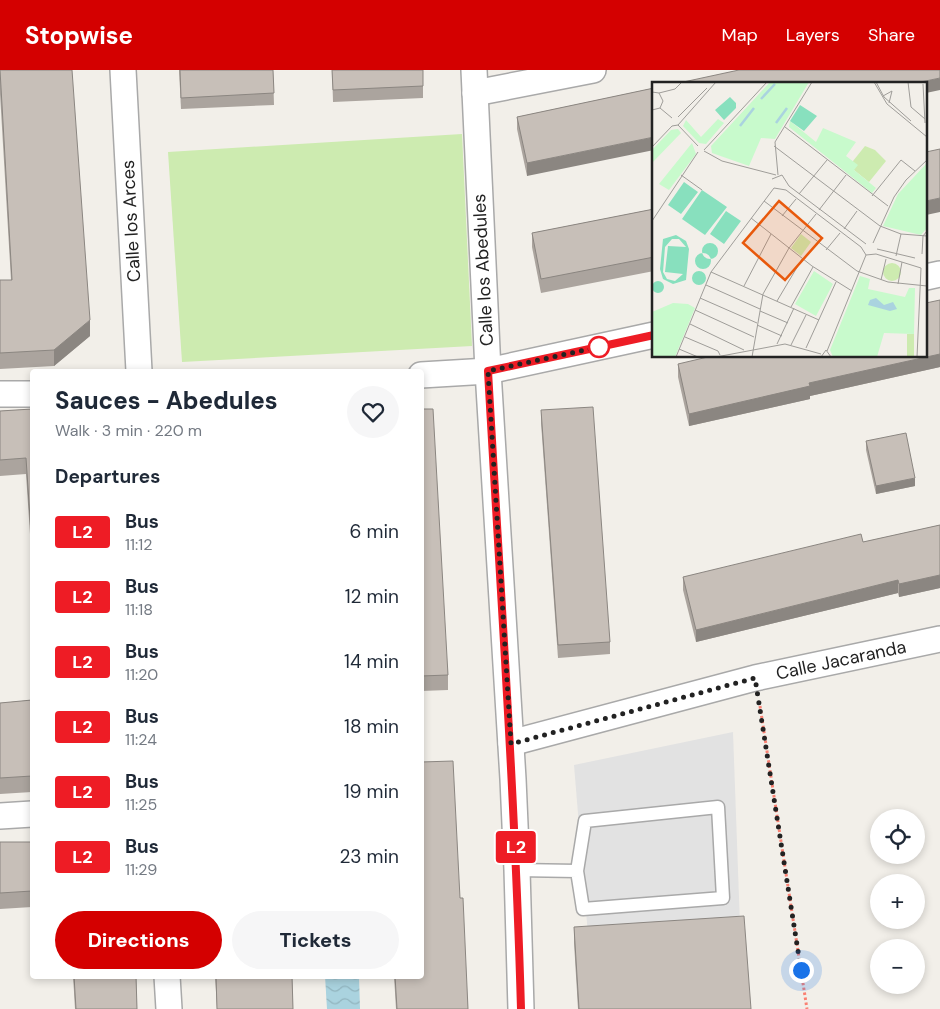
<!DOCTYPE html>
<html lang="en">
<head>
<meta charset="utf-8">
<style>
  body { margin:0; font-family:"DM Sans",sans-serif; background:#f6f6f7; color:#1f2937; height:100vh; display:flex; flex-direction:column; font-size:19px; white-space:nowrap }
  * { box-sizing:border-box; margin:0 }
  p { font-size:16px; color:#747a83 }
  .icon { flex:none; width:28px; height:28px; fill:none; stroke:currentColor; stroke-width:2; stroke-linecap:round; stroke-linejoin:round }
  .map { position:relative; flex:1; overflow:hidden }
  .side { position:absolute; left:30px; top:299px; width:394px; height:610px; display:flex; flex-direction:column; background:#fff; border-radius:5px; box-shadow:0 2px 8px #0003 }
  .side>* { flex:none }
  .badge { padding:0 10px; border-radius:4px; font-size:18px; line-height:32px }
  .buttons { position:absolute; left:870px; top:739px; display:grid; gap:10px }
  .buttons a { display:grid; place-items:center; width:55px; height:55px; border-radius:50%; background:#fff; box-shadow:0 2px 8px #0003; font-size:25px }
  .you { position:absolute; width:25px; height:25px; margin:-12px; border:4px solid #fff; border-radius:50%; background:#1a73e8; box-shadow:0 0 0 8px #1a73e833 }
  .map>.badge { position:absolute; translate:-50% -50%; box-shadow:0 0 0 2px #fff }
  h2 { padding:0 25px; font-size:19px; line-height:45px }
  .round { display:grid; place-items:center; flex:none; width:52px; height:52px; border-radius:26px; background:#f6f6f7 }
  .head { display:flex; align-items:center; justify-content:space-between; height:85px; padding:0 25px }
  h1 { font-size:24px; font-weight:800; line-height:38px }
  .action { display:flex; gap:10px; margin-top:auto; padding:10px 25px }
  .action a { flex:1; height:58px; border-radius:30px; background:#d40000; color:#fff; font-size:20px; font-weight:800; line-height:58px; text-align:center }
  .action a+a { background:#f6f6f7; color:#1f2937 }
  ul { padding:0; list-style:none }
  li { display:flex; align-items:center; gap:15px; height:65px; padding:0 25px }
  li div { flex:1 }
  li b { display:block; font-size:19px }
  li em { font-style:normal }
  li .badge { min-width:55px; font-weight:700; text-align:center }
  header { display:flex; align-items:center; gap:30px; box-sizing:border-box; height:70px; padding:0 25px; background:#d40000; color:#fff }
  header strong { font-size:24px }
  nav { display:flex; gap:28px; margin-inline-start:auto; font-size:18px }
  .map>svg:first-child { display:block }
</style>
</head>
<body>
<header>
<strong>Stopwise</strong>
<nav><a>Map</a><a>Layers</a><a>Share</a></nav>
</header>
<div class="map">
<svg width="940" height="939" viewBox="0 0 940 939">
  <defs>
    <pattern id="water-waves" width="16" height="10" patternUnits="userSpaceOnUse" patternTransform="scale(1.25)"><rect width="16" height="10" fill="#aad3df"/><path d="M0 5q4-4 8 0t8 0" fill="none" stroke="#92b5bf"/></pattern>
  </defs>
  <rect width="100%" height="100%" fill="#f2efe9"/>
  <!-- grass -->
  <path fill="#cdebb0" d="M462,64L472,276L182,292L168,82Z"/>
  <!-- parking -->
  <path fill="#e2e2e2" d="M733,662L740,855L588,865L574,695Z"/>
  <!-- water -->
  <path fill="url(#water-waves)" d="M325,906H359L360,939H327Z"/>
  <g fill="none" stroke-linecap="round" stroke-linejoin="round">
    <!-- service casing -->
    <g stroke="#a9a9a9" stroke-width="15">
      <path id="service" d="M517,800L577,801L583,839L723,828L718,737L585,751L577,801"/>
    </g>
    <!-- minor casing -->
    <g stroke="#a9a9a9" stroke-width="28">
      <g id="minor">
        <path d="M123,0L139,301"/>
        <path d="M474,0L488,301L513,709L517,800L521,939"/>
        <path d="M475,23L593,0"/>
        <path d="M926,207L940,204"/>
        <path d="M421,305L488,301L654,265"/>
        <path d="M0,324H32"/>
        <path d="M511,673L755,608L940,569"/>
        <path d="M0,746L32,744"/>
        <path d="M167,906L169,939"/>
      </g>
    </g>
    <!-- path -->
    <path stroke="#fa8072" stroke-width="3" stroke-dasharray="2.5 2.5" stroke-linecap="butt" d="M760,636L807,939"/>
    <!-- service -->
    <use href="#service" stroke="#fff" stroke-width="12"/>
    <!-- minor -->
    <use href="#minor" stroke="#fff" stroke-width="25"/>
  </g>
  <!-- wall -->
  <g fill="#aba49e">
    <path d="M0,0L90,266L54,296L0,299V210H11L0,24Z"/>
    <path d="M179,0H273L274,35L181,39Z"/>
    <path d="M332,0H423V28L333,32Z"/>
    <path d="M654,18L527,106L517,59V47Z"/>
    <path d="M654,139V201L541,223L532,177V163Z"/>
    <path d="M940,230V297L810,326V329L689,356L678,307V294L926,286Z"/>
    <path d="M32,339V494L26,404L0,406V341Z"/>
    <path d="M421,339L448,605V620L421,621Z"/>
    <path d="M541,340L610,572V584L558,588L541,353Z"/>
    <path d="M866,371L915,416L876,424L866,380Z"/>
    <path d="M940,455V518L899,527L898,523L696,572L683,520V507L863,472Z"/>
    <path d="M32,630V722L0,724V633Z"/>
    <path d="M0,772H32V837L0,839Z"/>
    <path d="M460,828L468,939H396L394,906H421Z"/>
    <path d="M574,857L751,939H578L574,873Z"/>
    <path d="M73,906H136L137,939H75Z"/>
    <path d="M215,906H292L293,939H217Z"/>
  </g>
  <!-- shaded-wall -->
  <g fill="#8b8681">
    <path d="M940,8V20L926,23V14H911Z"/>
    <path d="M654,67V80L527,106V93Z"/>
    <path d="M940,128V142L926,145V131Z"/>
    <path d="M90,250V266L54,296V280Z"/>
    <path d="M940,284V297L810,326V329L689,356V344L809,313Z"/>
    <path d="M915,408V416L876,424V416Z"/>
    <path d="M940,505V518L899,527V514Z"/>
    <path d="M898,510V523L696,572V560Z"/>
  </g>
  <!-- building -->
  <g fill="#c7bfb8" stroke="#8b8681">
    <path d="M0,0H72L90,250L54,280L0,283V210H12Z"/>
    <path d="M180,0H273L274,23L181,28Z"/>
    <path d="M332,0H423V16L333,20Z"/>
    <path d="M739,0H940V8L911,14H674Z"/>
    <path d="M654,18V67L527,93L517,47Z"/>
    <path d="M940,79V128L926,131V82Z"/>
    <path d="M654,139V187L541,209L532,163Z"/>
    <path d="M940,230V284L809,313L810,316L689,344L678,294L712,286H926V233Z"/>
    <path d="M593,337L610,572L558,575L541,340Z"/>
    <path d="M32,339V478L26,388L0,390V341Z"/>
    <path d="M421,339H433L448,605L421,606Z"/>
    <path d="M906,363L915,408L876,416L866,371Z"/>
    <path d="M940,455V505L899,514L898,510L696,560L683,507L861,464L863,472Z"/>
    <path d="M32,630V706L0,708V633Z"/>
    <path d="M453,691L460,828H463L468,939H397L395,906H421V692Z"/>
    <path d="M0,772H32V821L0,823Z"/>
    <path d="M744,846L751,939H579L574,857Z"/>
    <path d="M74,906H136L137,939H76Z"/>
    <path d="M216,906H292L293,939H217Z"/>
  </g>
  <g fill="none" stroke-linecap="round" stroke-linejoin="round">
    <!-- line casing -->
    <g stroke="#fff" stroke-width="11">
      <path id="line" d="M521,939C515,726 500,514 488,301L654,265"/>
    </g>
    <!-- line -->
    <use href="#line" stroke="#ee1c25" stroke-width="8"/>
    <!-- walk -->
    <path stroke="#222" stroke-width="5" stroke-dasharray="0 9" d="M599,277L488,301L511,674L755,608L801,900"/>
  </g>
  <!-- markers -->
  <circle fill="#fff" stroke="#ee1c25" stroke-width="2.5" cx="599" cy="277" r="10"/>
  <g text-anchor="middle" stroke-width="4.5" stroke-linejoin="round" paint-order="stroke">
    <!-- street labels -->
    <g font-size="18" fill="#222" stroke="#fff">
      <text transform="translate(131 151) rotate(-93)" y="6">Calle los Arces</text>
      <text transform="translate(483 200) rotate(-93)" y="6">Calle los Abedules</text>
      <text transform="translate(841 590) rotate(-12)" y="6">Calle Jacaranda</text>
    </g>
  </g>
  <!-- overview -->
  <g transform="translate(652 12)">
    <rect width="275" height="275" fill="#f2efe9"/>
    <path d="M213,64L223,68L234,79L217,100L202,88L201,79ZM149,152L159,160L149,174L139,166ZM231 190a9 9 0 1 1 18 0a9 9 0 1 1-18 0Z" fill="#cdebb0"/>
    <path d="M118,0H157L123,57L109,56L97,84L60,71L59,64ZM66,37L72,41L54,62L47,61L31,44L34,38L49,55ZM138,39L164,60L171,46L204,60L194,74L206,83L202,88L224,106L220,111L137,45ZM26,47L29,51L0,81V68L19,48ZM40,61L44,72L17,108L7,102ZM275,81V146L269,153L231,144L246,112ZM162,189L181,202L164,234L143,222ZM208,194L218,197L216,207L253,215L257,206H263L262,252L232,251L225,275H181L178,268ZM21,221L36,222L43,226L23,275H0V230Z" fill="#c8facc"/>
    <path d="M255,252H262V275H255Z" fill="#cdebb0"/>
    <path d="M78,15L84,21V26L72,38L63,28ZM148,23L165,34L152,49L138,39ZM32,100L46,110L29,132L16,123ZM50,108L75,125L53,153L30,137ZM74,129L89,139L72,162L58,152ZM24,153L34,159L37,167L34,198L21,202L11,197L8,187L11,157ZM20,157H27L34,165L16,164L13,190L31,192L23,199L15,197L11,190L13,165ZM50 169a8 8 0 1 1 16 0a8 8 0 1 1-16 0ZM43 179a8 8 0 1 1 16 0a8 8 0 1 1-16 0ZM40 196a7 7 0 1 1 14 0a7 7 0 1 1-14 0ZM0 205a6 6 0 1 1 12 0a6 6 0 1 1-12 0Z" fill="#88e0be" fill-rule="evenodd"/>
    <path d="M224,216L232,223L241,220L245,227L238,229L216,223L218,218Z" fill="#aad3df"/>
    <path fill="none" stroke="#aad3df" stroke-width="2.5" d="M109,17L123,2M124,41L135,26M88,44L102,26"/>
    <path fill="none" stroke="#9f9d99" stroke-width="1" d="M222,0L235,22L275,55M224,0L232,15L259,39M256,0L259,25L273,37M271,2L273,41M0,10L7,11L11,19L8,26L0,28M7,11L23,7L30,0M231,14L240,9L237,21M8,26L20,36M26,35L55,6M26,43L46,64M20,44L26,43L64,0M133,45L236,124M122,64L228,144L249,152L275,154M0,65L20,44M52,68L115,0M52,69L70,79L124,93M29,93L50,108M126,93L123,60L160,0M120,97L130,93L137,104L214,162M122,106L134,108L209,165L214,173L224,172M147,112L175,78M220,114L249,78L263,89M112,119L205,189L236,200L275,204M167,128L194,93M130,134L144,117M99,136L160,184L200,209M0,139L46,70M192,147L205,129M221,161L242,115L254,98L275,78M225,167L263,176M174,168L188,151M224,172L269,186M270,172L271,154L275,149M244,174L249,152M59,190L167,238M229,198L234,177M246,202L250,180M54,203L108,227M92,204L119,152M48,216L105,241M125,219L150,177M139,225L161,185M43,228L102,255M108,229L136,241M38,242L92,268M105,243L130,254M33,255L66,269L68,273M125,262L142,226M139,263L154,233M154,266L184,200M27,267L46,275M175,269L214,173M24,275L59,190L122,106M64,275L133,262L169,272M100,275L111,212L137,166L164,132M169,275L174,268L179,275M265,275L269,186"/>
    <path fill="#e8590c" fill-opacity="0.15" stroke="#e8590c" stroke-width="2.5" d="M127,119L170,156L133,198L91,161Z"/>
    <rect width="275" height="275" fill="none" stroke="#222" stroke-width="2.5"/>
  </g>
</svg>
<div class="buttons">
<a><svg class="icon" aria-label="locate" viewBox="0 0 24 24"><circle cx="12" cy="12" r="6"/><path d="M12 2v4M12 18v4M2 12h4M18 12h4"/></svg></a>
<a>+</a>
<a>−</a>
</div>
<div class="you" style="left:801px;top:900px"></div>
<b class="badge" style="left:516px;top:777px;background:#ee1c25;color:#fff">L2</b>
<section class="side">
<div class="head"><div><h1>Sauces - Abedules</h1><p>Walk · 3 min · 220 m</p></div><a class="round"><svg class="icon" aria-label="heart" viewBox="0 0 24 24"><path d="M12 20l-8-8c-3-5 5-10 8-4 3-6 11-1 8 4z"/></svg></a></div>
<h2>Departures</h2>
<ul>
<li><span class="badge" style="background:#ee1c25;color:#fff">L2</span><div><b>Bus</b><p>11:12</p></div><em>6 min</em></li>
<li><span class="badge" style="background:#ee1c25;color:#fff">L2</span><div><b>Bus</b><p>11:18</p></div><em>12 min</em></li>
<li><span class="badge" style="background:#ee1c25;color:#fff">L2</span><div><b>Bus</b><p>11:20</p></div><em>14 min</em></li>
<li><span class="badge" style="background:#ee1c25;color:#fff">L2</span><div><b>Bus</b><p>11:24</p></div><em>18 min</em></li>
<li><span class="badge" style="background:#ee1c25;color:#fff">L2</span><div><b>Bus</b><p>11:25</p></div><em>19 min</em></li>
<li><span class="badge" style="background:#ee1c25;color:#fff">L2</span><div><b>Bus</b><p>11:29</p></div><em>23 min</em></li>
</ul>
<div class="action"><a>Directions</a><a>Tickets</a></div>
</section>
</div>
</body>
</html>
